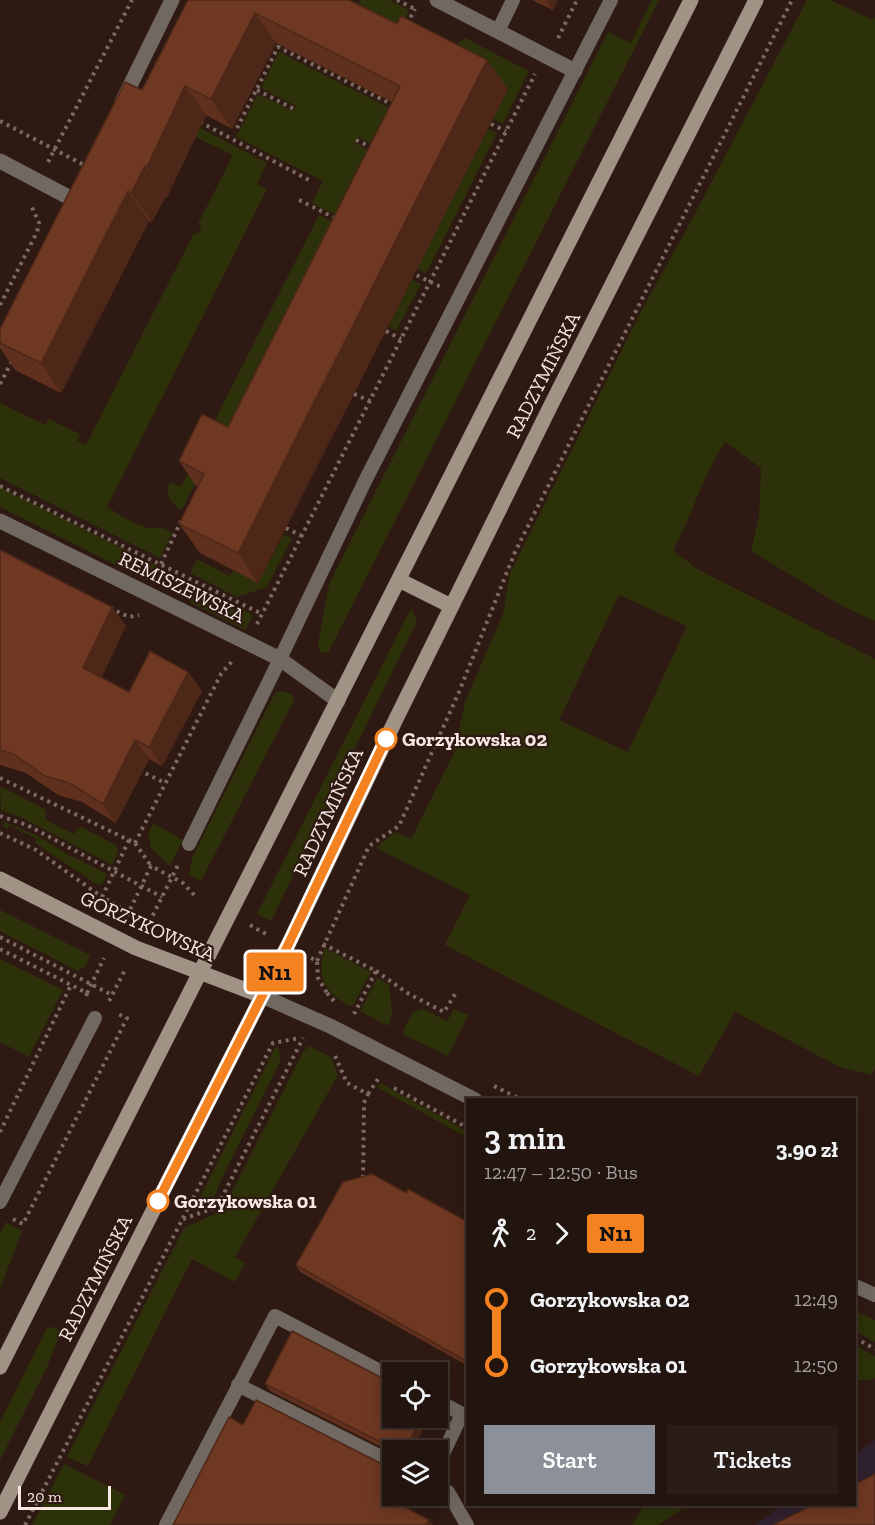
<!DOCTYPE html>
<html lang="en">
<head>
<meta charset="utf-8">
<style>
  body { margin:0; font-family:"Zilla Slab",serif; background:#2a1d17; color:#f1f3f6; height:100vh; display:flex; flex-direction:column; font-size:22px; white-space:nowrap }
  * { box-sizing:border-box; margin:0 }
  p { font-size:20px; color:#a29e9e }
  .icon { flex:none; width:33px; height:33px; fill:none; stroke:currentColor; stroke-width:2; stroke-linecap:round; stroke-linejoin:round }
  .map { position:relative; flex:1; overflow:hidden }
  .sheet { position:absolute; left:466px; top:1098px; width:390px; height:408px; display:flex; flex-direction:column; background:#22140e; border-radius:0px; box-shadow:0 3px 15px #0003,0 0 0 2px #3f332e }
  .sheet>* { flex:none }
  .badge { padding:0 12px; border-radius:4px; font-size:21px; line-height:39px }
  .fabs { position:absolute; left:382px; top:1362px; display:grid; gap:12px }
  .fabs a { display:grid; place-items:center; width:66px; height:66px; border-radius:0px; background:#22140e; box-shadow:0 3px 15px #0003,0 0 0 2px #3f332e; font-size:30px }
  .scale { position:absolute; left:18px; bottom:15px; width:93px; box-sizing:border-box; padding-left:6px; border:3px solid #f7e8e3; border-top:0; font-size:16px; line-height:21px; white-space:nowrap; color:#f7e8e3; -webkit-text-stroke:4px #2e1a12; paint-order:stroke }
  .map>.badge { position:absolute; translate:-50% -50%; box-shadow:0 0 0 3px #fff }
  .legs { display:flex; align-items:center; gap:9px; height:66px; padding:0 18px; font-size:20px }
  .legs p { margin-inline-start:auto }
  .headline { display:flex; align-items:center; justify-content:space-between; height:102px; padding:0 18px }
  h1 { font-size:33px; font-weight:600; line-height:45px }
  .primary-button { display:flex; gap:12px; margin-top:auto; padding:12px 18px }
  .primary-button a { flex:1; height:69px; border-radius:0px; background:#8c9099; color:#fff; font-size:24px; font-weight:600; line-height:69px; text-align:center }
  .primary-button a+a { background:#2a1d17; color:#f1f3f6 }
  ul { padding:0 18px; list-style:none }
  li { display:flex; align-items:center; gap:21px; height:66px; font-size:22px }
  li i { display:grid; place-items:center; width:9px; height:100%; margin:0 8px; background:currentColor }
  li i::after { content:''; width:15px; height:15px; margin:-8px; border:4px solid; border-radius:50%; background:#22140e }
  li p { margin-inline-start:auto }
  li:first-child i { background:linear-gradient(#0000 50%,currentColor 0) }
  li:last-child i { background:linear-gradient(currentColor 50%,#0000 0) }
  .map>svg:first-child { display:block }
</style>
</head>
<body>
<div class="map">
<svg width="875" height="1525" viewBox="0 0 875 1525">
  <rect width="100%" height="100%" fill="#2e1a12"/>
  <!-- industrial -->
  <path fill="#2f212e" d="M875,1440V1525H754L783,1505L855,1504V1454Z"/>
  <!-- green -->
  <g fill="#2d3109" fill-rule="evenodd">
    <path d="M361,0H389L409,10L393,41L351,20Z"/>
    <path d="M652,0H659L328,653L320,652L318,644L329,584L608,32L631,43Z"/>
    <path d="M807,0H830L873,20L875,17V621L842,606L751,551L759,517L761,468L725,442C703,476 692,515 673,550L697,569L875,659V1068L872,1075L840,1067L735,1012L699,1076L445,945L470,895L376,848L395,832L411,839L454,753L465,702L503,614L510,573L645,304L691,221ZM619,595L687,626L628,752L559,720Z"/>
    <path d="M465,38L529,71L503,124L493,119L456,45Z"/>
    <path d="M279,52L411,119L393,154L358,137L355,143L390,161L357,226L312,203L323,181L236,137L258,94L293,111L296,106L261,88Z"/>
    <path d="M200,128L267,163L257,184L267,189L107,507C118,514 132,523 145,527C155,530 163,525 172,533L160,558L0,478V403L45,425L49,419L80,434L77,441L86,445L194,233L198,234L202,226L198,224L233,155L195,137Z"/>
    <path d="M488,129L497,133L426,274L417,269Z"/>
    <path d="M319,215L354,233L250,439L224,426L182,510C170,504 165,495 170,482L181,487Z"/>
    <path d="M412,280L421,284L396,331L388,326Z"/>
    <path d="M0,487L163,569L154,576L142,578L0,507Z"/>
    <path d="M284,534L292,538L267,587L237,597L190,573L197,559L230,576L233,570L258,583Z"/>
    <path d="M185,580L250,613L252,617L245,630L191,603L185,593Z"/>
    <path d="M410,610H412L417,621L271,921L257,914Z"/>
    <path d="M281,691L289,693L295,698L201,881L189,875L192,858L275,693Z"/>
    <path d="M2,787L46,810V820L73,834L81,827L116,845L118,852L112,865L23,818L1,810L0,788Z"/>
    <path d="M3,821L36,835L67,854L107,874L102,884L98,885L35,843L37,839L10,825L7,829L4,827Z"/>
    <path d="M153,823L183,840L170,866L151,848L148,834Z"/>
    <path d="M0,910L90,955L85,967L78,971L0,931Z"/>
    <path d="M326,949L371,972L353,1005L349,1006C325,991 316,979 324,950Z"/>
    <path d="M0,959L63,990L29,1057L0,1042Z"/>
    <path d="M377,978L389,984L392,1013L388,1026L360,1011Z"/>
    <path d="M424,1009L447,1021L454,1009L468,1015L448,1056L404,1035V1029L413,1012Z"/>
    <path d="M279,1046L280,1062L224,1174L212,1202L195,1207L275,1048Z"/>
    <path d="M309,1046L331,1057L338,1075L235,1257L245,1263L235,1282L192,1259L88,1466L67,1457L184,1228L223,1210L303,1052Z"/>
    <path d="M380,1083L468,1132V1138L377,1087Z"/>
    <path d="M6,1222L22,1231L0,1289V1233Z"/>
    <path d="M855,1311L875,1320V1342L855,1331Z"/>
    <path d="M52,1327L58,1329L60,1334L47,1367L0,1460V1422L47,1328Z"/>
    <path d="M855,1345L875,1356V1378L871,1380H855V1362L858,1357L855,1355Z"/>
    <path d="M64,1464L125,1495L110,1525H32Z"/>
    <path d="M644,1505V1504L688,1505L658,1525H632Z"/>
  </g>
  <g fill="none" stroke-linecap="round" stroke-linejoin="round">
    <!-- path -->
    <g stroke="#7c6a63" stroke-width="4" stroke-dasharray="3 4.5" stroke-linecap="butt">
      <path d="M397,0L415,9"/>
      <path d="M407,24L415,9"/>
      <path d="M558,38L577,0"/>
      <path d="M257,90L294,109"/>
      <path d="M0,121L86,166"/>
      <path d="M200,122L309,180"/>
      <path d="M491,124L506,131"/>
      <path d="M237,128L278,47L395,106"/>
      <path d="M356,140L371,147"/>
      <path d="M48,162L132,0"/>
      <path d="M299,200L337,219"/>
      <path d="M410,272L441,287"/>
      <path d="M0,305L37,232L39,223L31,205"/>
      <path d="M386,331L401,339"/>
      <path d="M0,384L12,361"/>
      <path d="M354,394L370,401"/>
      <path d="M0,486L262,614"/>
      <path d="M286,528L302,536"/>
      <path d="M161,564L181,521"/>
      <path d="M110,608L129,617L139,615"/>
      <path d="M257,624L535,74"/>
      <path d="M139,770L165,783"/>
      <path d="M0,778L135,843L151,866"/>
      <path d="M0,816L27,825L162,897"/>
      <path d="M0,833L36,850L102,897"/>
      <path d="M135,843L221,674L233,660"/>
      <path d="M128,912L102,897L129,840"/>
      <path d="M127,916L151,866L183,883L196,897"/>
      <path d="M250,925L266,934"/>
      <path d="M146,929L179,863"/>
      <path d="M0,937L112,995"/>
      <path d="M323,944L376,971L354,1014"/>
      <path d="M0,949L87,993L86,997"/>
      <path d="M311,958L317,961L318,978L327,993"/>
      <path d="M317,961L369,846L399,826L459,692L515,552L792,0"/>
      <path d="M376,971L409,994L444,1012L457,991"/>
      <path d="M87,993L104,958"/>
      <path d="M327,993L334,1001"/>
      <path d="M109,1001L126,968"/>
      <path d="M335,1056L347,1083L368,1094L364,1103L363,1180"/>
      <path d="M494,1086L522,1100"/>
      <path d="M394,1088L468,1128"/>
      <path d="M368,1094L378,1079"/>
      <path d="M0,1132L71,985"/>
      <path d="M13,1219L23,1224L127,1018L116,1013"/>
      <path d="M183,1219L217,1207L303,1038"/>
      <path d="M855,1338L875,1349"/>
      <path d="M25,1525L273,1043L300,1038"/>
    </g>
    <!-- lane -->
    <g stroke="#716961" stroke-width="14">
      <path d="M498,31L513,0"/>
      <path d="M189,844L280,659L366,479L611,0"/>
      <path d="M0,1202L95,1018"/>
      <path d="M855,1286L875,1295"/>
      <path d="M238,1385L393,1463"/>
      <path d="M438,1401L462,1414L438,1464"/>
      <path d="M438,1486L448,1492L467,1525"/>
      <path d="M166,1525L275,1316L393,1378"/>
    </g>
    <!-- street -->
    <g stroke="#716961" stroke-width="15">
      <path d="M437,0L575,71"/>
      <path d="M122,102L172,0"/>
      <path d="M0,161L74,200"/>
      <path d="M0,521L280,659L338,701"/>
      <path d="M262,996L330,1026L475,1100"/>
    </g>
    <!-- secondary -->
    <g stroke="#a09386" stroke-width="15">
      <path d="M399,580L451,606"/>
      <path d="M0,879L136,948L262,996"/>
      <path d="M0,1367C232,912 460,456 691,0"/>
      <path d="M0,1512L288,945L396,719L551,405L756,0"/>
    </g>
  </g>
  <!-- wall -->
  <g fill="#5f301d">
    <path d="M188,0L397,24L487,60L508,89L258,583L200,553L179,524L197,487L179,461L228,427L392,102L276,43L232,129L206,115L167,197L166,196L152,222L149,221L61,393L15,370L0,348V329L142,90Z"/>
    <path d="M532,0H558L553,10Z"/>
    <path d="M0,550L126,626L101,678L129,692L188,672L202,691L162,766L149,759L116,823L82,802L58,795L26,773L0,765Z"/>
    <path d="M468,1222V1366L300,1272L296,1265Z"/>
    <path d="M265,1384L393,1418H429L412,1450H393V1453L270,1391Z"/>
  </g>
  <!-- shaded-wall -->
  <g fill="#4d2718">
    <path d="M545,0H558L553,10Z"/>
    <path d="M255,13L276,43L232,129L211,99Z"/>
    <path d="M487,60L508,89L258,583L238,553Z"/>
    <path d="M185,86L206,115L167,197L147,167Z"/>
    <path d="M145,166L166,196L152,222L131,193Z"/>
    <path d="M128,191L149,221L61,393L41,363Z"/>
    <path d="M112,607L126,626L97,687L83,668Z"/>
    <path d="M188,672L202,691L162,766L149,747Z"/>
    <path d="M135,740L149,759L116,823L103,804Z"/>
    <path d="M421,1418H429L412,1450H405Z"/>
    <path d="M393,1473V1489L387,1501L382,1495Z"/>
    <path d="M429,1520L433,1525H426Z"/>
  </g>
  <!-- building -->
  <g fill="#6e3822" stroke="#4d2718" stroke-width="1.5">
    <path d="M188,0H349L397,24L401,16L487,60L238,553L179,524L204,474L179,461L202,414L228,427L400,86L255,13L211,99L185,86L147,167L145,166L131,193L128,191L41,363L0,343V329L125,82L142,90Z"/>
    <path d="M0,550L112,607L83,668L129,692L150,651L188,672L149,747L135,740L103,804L69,783L45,776L13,754L0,750Z"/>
    <path d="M372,1174L406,1193L408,1189L468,1222V1362L296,1265L343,1182Z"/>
    <path d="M292,1331L384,1379L393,1381V1418H421L405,1450H395L393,1448L265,1384Z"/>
    <path d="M256,1400L384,1465L393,1464V1473L382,1495L429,1520L426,1525H173L229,1417L243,1425Z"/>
    <path d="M875,1474V1525H773L814,1504H855V1484Z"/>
  </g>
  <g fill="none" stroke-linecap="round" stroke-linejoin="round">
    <!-- line-1 casing -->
    <g stroke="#fff" stroke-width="14">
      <path id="line-1" d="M158,1201L288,945L386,739"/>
    </g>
    <!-- line-1 -->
    <use href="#line-1" stroke="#f58220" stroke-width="9"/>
  </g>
  <!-- markers -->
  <g fill="#fff" stroke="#f58220" stroke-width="3">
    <circle cx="386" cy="739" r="10"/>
    <circle cx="158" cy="1201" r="10"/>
  </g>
  <g text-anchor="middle" stroke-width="4.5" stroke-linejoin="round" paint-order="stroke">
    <!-- street labels -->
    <g font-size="20" fill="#f7e8e3" stroke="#2e1a12">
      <text transform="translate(543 375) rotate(-63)" y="7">RADZYMIŃSKA</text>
      <text transform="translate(182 587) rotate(26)" y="7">REMISZEWSKA</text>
      <text transform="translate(328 812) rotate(-65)" y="7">RADZYMIŃSKA</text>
      <text transform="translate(148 926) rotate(24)" y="7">GORZYKOWSKA</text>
      <text transform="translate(95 1278) rotate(-63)" y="7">RADZYMIŃSKA</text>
    </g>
    <!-- stop labels -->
    <g font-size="20" font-weight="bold" fill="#f7e8e3" stroke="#2e1a12" text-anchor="start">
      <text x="402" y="746">Gorzykowska 02</text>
      <text x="174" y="1208">Gorzykowska 01</text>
    </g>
  </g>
</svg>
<div class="fabs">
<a><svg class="icon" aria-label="locate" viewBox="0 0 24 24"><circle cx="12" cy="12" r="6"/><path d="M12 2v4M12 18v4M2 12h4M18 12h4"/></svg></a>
<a><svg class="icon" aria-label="layers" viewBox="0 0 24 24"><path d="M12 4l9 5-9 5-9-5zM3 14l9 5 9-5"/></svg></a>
</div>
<div class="scale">20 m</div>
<b class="badge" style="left:275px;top:972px;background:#f58220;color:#111">N11</b>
<section class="sheet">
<div class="headline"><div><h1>3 min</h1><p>12:47 – 12:50 · Bus</p></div><b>3.90 zł</b></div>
<div class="legs"><svg class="icon" aria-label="walk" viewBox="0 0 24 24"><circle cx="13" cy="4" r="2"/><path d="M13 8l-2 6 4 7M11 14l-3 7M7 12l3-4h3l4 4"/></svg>2<svg class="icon" aria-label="forward" viewBox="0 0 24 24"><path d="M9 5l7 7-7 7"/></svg><b class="badge" style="background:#f58220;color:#111">N11</b></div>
<ul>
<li><i style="color:#f58220"></i><b>Gorzykowska 02</b><p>12:49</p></li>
<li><i style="color:#f58220"></i><b>Gorzykowska 01</b><p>12:50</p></li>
</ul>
<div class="primary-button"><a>Start</a><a>Tickets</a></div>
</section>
</div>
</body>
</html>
